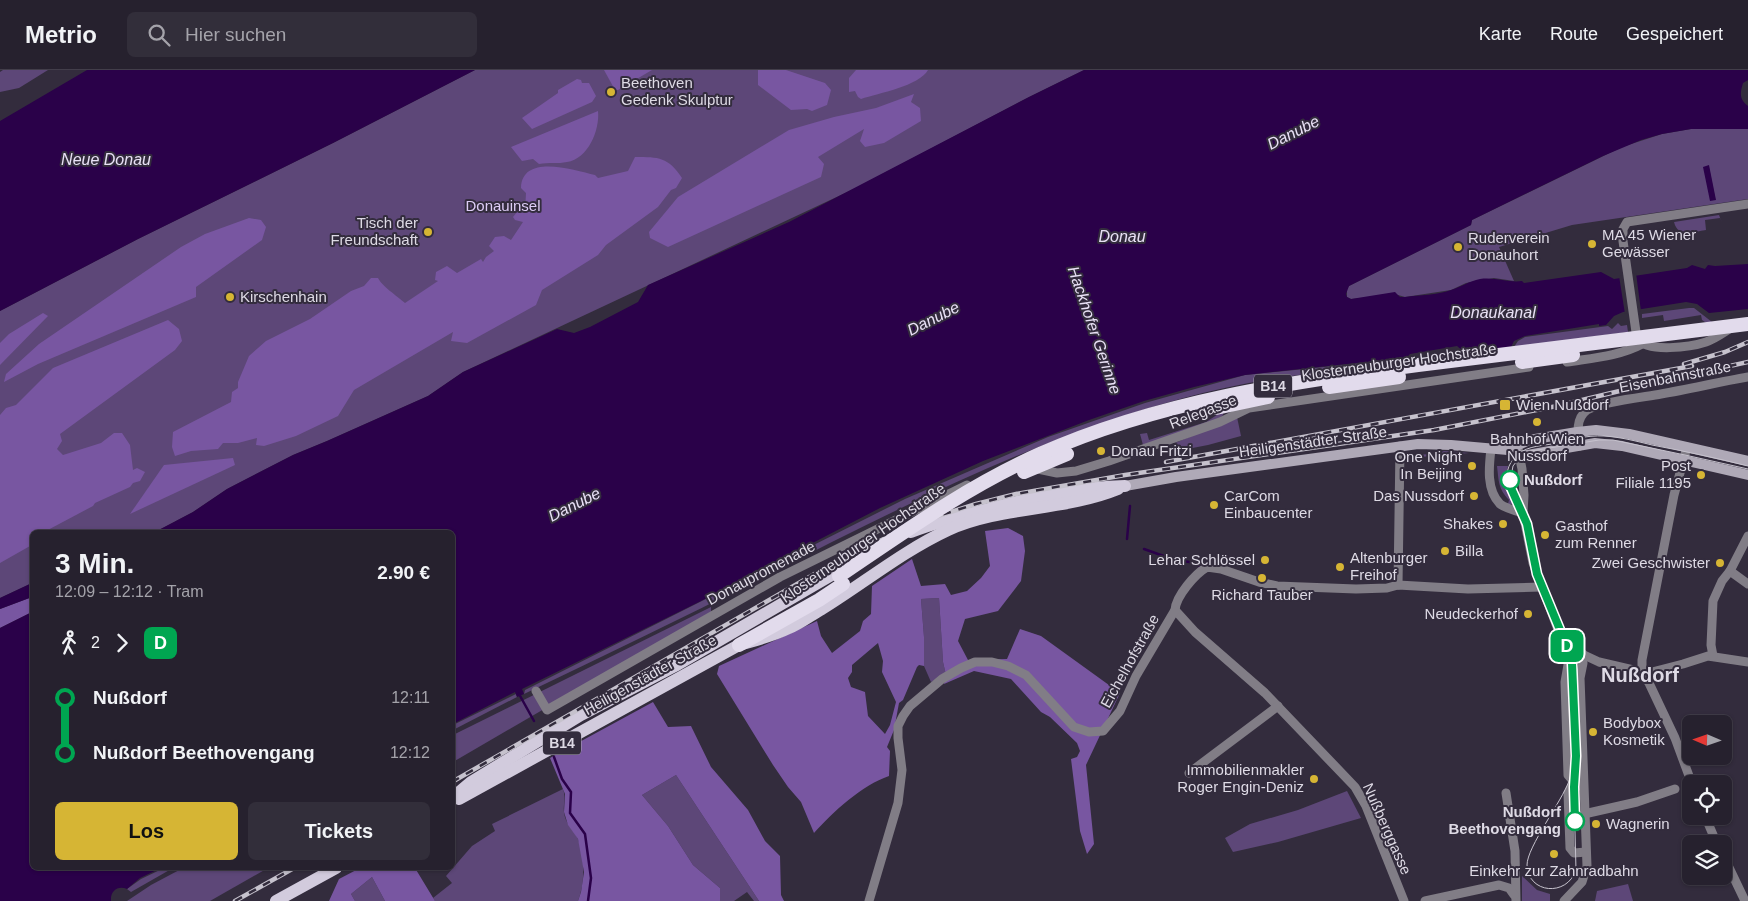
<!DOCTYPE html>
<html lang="de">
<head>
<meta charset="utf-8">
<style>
  body { margin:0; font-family:Arial,sans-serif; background:#322e3a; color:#f1f3f6; height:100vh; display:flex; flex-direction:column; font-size:19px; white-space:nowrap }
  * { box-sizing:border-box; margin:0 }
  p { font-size:16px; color:#a4a3aa }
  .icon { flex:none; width:28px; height:28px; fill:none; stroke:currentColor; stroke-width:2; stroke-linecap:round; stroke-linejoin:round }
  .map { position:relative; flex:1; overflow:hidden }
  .side { position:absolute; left:30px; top:460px; width:425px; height:340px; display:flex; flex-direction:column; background:#26212e; border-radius:8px; box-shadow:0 1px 4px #0004,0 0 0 1px #423e4a }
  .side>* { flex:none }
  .badge { padding:0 10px; border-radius:8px; font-size:18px; line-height:32px }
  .needle { width:32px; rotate:272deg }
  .fabs { position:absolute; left:1682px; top:645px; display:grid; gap:10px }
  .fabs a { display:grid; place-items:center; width:50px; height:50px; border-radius:8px; background:#26212e; box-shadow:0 1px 4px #0004,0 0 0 1px #423e4a; font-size:25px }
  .map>.badge { position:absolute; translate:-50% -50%; box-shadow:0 0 0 2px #fff }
  .legs { display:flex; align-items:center; gap:8px; height:55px; padding:0 25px; font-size:16px }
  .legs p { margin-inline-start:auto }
  .headline { display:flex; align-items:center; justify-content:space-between; height:85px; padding:0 25px }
  h1 { font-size:28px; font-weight:600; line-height:38px }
  .action { display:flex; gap:10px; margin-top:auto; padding:10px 25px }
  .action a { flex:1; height:58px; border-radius:8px; background:#d6b534; color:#111; font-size:20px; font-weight:600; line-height:58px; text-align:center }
  .action a+a { background:#322e3a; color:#f1f3f6 }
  ul { padding:0 25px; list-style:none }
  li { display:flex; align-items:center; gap:18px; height:55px; font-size:19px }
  li i { display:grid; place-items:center; width:8px; height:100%; margin:0 6px; background:currentColor }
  li i::after { content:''; width:12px; height:12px; margin:-6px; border:4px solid; border-radius:50%; background:#26212e }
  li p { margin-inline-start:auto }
  li:first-child i { background:linear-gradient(#0000 50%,currentColor 0) }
  li:last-child i { background:linear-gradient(currentColor 50%,#0000 0) }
  header { display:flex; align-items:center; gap:30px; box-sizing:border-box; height:70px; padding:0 25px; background:#26212e; border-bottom:1px solid #423e4a }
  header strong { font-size:24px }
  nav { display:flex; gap:28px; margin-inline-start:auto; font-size:18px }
  .search { width:350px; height:45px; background:#322e3a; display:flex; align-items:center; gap:12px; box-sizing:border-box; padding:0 18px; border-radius:8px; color:#a4a3aa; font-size:19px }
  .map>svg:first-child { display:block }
</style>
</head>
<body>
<header>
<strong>Metrio</strong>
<div class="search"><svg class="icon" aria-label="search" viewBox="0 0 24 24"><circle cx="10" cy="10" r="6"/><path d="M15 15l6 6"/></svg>Hier suchen</div>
<nav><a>Karte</a><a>Route</a><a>Gespeichert</a></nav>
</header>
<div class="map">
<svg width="1748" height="831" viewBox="0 0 1748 831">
  <rect width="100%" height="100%" fill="#332c3d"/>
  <!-- green -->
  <g fill="#5d4778">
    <path d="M3,0H48L19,18L0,22V2Z"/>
    <path d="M475,0H1084L1029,27L858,117L463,302L428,326L327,371L293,385L227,419L193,442L155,462H32V513L0,528V241L138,169L333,73Z"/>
    <path d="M1733,58L1748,59V129L1572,155L1499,177L1514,211L1494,208L1466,213L1451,220L1405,227L1398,225L1351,229L1347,227V219L1349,216L1471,155L1472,150L1622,77L1662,64L1691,59Z"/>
    <path d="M1719,145L1722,153L1720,148L1705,150L1706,160C1693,162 1678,168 1674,152Z"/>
    <path d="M1689,238H1694L1712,252H1705L1702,250L1701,245L1664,251L1663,245L1642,248V244Z"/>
    <path d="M1618,253L1621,256L1627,255L1628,262L1514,277L1518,271L1525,267L1608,256L1612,259Z"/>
    <path d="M1364,293V296C1303,304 1240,312 1180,329C1033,369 897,439 761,508C683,548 603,586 524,624L525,620L905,429L1048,367L1145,333L1245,305Z"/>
    <path d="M1223,341V345L1219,349L1143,375L1140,364L1147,363L1149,370L1206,352Z"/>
    <path d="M1237,347L1241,366L1208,375L1177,381L1175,373Z"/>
    <path d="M1444,381L1469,383L1408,388L1407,385L1436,384Z"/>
    <path d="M1497,396H1508L1505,412L1513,434H1508L1509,430C1498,418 1499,412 1497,396Z"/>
    <path d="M939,528L943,592L946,605L931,612L924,596V567L921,529Z"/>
    <path d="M711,537V542L453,692V665Z"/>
    <path d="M516,624L517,627L453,660V655Z"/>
    <path d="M676,705L759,831H754L747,822L734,831H720V818L693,795L668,756L642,725Z"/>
    <path d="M563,719C566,727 563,734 564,742C565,754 574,760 578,769C585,788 585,813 578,831H435L433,828L452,813L446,806L472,776L495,761L492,754Z"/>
    <path d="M1347,721L1361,748L1278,772L1233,782L1225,768L1250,754L1298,740Z"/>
    <path d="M164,798H173L131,822L127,819L141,809Z"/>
    <path d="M183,798H268L210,831H127L151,815Z"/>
    <path d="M1522,806L1537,820L1550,824V831H1522Z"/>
    <path d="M372,807L385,831H355L351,824Z"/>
    <path d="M1628,814L1633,831H1595L1597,821Z"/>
  </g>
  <!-- forest -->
  <g fill="#7856a1" fill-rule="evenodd">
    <path d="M604,0H652L618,20H615Z"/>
    <path d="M758,0H786L825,13L831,20L827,35L812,41L807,39L791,40L758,15Z"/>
    <path d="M856,0H928C919,16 879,23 861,29L858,27L855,21L849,22V8Z"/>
    <path d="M577,9L581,10L582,13H589L596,26L592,32L532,59L522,48L558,23V20Z"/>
    <path d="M914,24L911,32L920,38L921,51L884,73L865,77L860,71L864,59L818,87L824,94L821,107L668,177L650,168L649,162L678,127L789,60L834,47L876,38Z"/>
    <path d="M598,41C600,60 588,89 567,92C558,94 548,92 539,94L533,89L522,91L511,77Z"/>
    <path d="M635,87C659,87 668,87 682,108L676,118L671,120L658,137L606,175L598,185L542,220L536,235L467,273L451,271L453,262L354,320L338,346L296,366L264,376L256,375L257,368L238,373H223L218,379L191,381L175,386L172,377L173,362L231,332L232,322L238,318V312L249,286L266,271L310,249L351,221L364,216L371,208H378C381,215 398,227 405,233L438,211L435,210L436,202L447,196L457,203L481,189L483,192L486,187L494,181L489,176L495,167L504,166L511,170L523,152L515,150L513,147L517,142H525L526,123L521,118C522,83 574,100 595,105L598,108L628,101Z"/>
    <path d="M249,148L261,150L266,157L262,170L196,217V227L38,294L4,312L6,304L39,274L181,177L205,164Z"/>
    <path d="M43,243L48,246L0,295V273L9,264Z"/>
    <path d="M168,250L179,259L182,271L175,280L60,364L62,371L57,379L63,385L101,373L114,363H122L130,375L133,400L137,398L145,402L140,411L133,413L130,417L95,433L93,436L44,462H32V473L30,476L0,493V345L6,338L16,335L53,298Z"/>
    <path d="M233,388L235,395L130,444L164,395Z"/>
    <path d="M1008,458L1023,466L1025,481L1021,511L998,541L965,549L958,571L968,590L1007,589L1020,559L1041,566L1120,623L1086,695L1094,774L1087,784L1080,761L1071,689L1077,687L1080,681L1077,673L1050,647L1041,642L1011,609L974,601L944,614L946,605L943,592L939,528L921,529L924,567V596L919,595L917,597L903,630L899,633L894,660L887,677L890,681L889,706C862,715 833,742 814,763L801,732L788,717L773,695L717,604L719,596L817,551L821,566L832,583L860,561L863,551L871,544L872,516L912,489L921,516L945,514L951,525L967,521L981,508L990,496L985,461ZM878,573L883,591L882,602L896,632L890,655L885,664L868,646L865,622L851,617L848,608L852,602V595Z"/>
    <path d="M32,527V542L0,558V539Z"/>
    <path d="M653,632L668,657L691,656L711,697L748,740L765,771L780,786L781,825L784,831H759L676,705L642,725L668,756L693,795L720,818V831H578L581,822L584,802L578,769L568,755L564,742L565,724L550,688Z"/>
    <path d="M360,798H415L435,831H385L372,807L351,824L355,831H329L339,809Z"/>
  </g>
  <!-- water -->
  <g fill="#2a0149">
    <path d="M87,0H475L333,73L138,169L0,241V51Z"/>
    <path d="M1084,0H1748V10L1743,13C1740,23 1739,29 1748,36V59H1691L1662,64L1641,70L1603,86L1472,150L1471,155L1349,216L1346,224L1347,227L1351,229L1395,222L1400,227H1405C1420,225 1437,225 1451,220C1461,217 1469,211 1480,209C1496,207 1509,213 1522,211L1524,213L1601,202L1614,209L1687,198L1692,195L1705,199L1708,195L1715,196L1748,194V239L1709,243L1697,234L1686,232L1623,242L1614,246L1606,255L1599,256V254L1525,266L1514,271L1511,277L1490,279L1485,276L1482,280L1464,282L1457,276L1410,284L1404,290L1365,292L1245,305L1194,317L1144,331L1089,350L983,391L880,438L699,532L522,619L524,624L517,627L515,622L453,654L452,462H155L193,442L227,419L293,385L327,371L428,326L463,302L557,259L574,263L590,257L638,232L648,215L789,152L1029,27Z"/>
    <path d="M1709,95L1716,130L1710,131L1703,97Z"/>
    <path d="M32,513V527L0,539V528Z"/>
    <path d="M32,542V798H161L140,808L127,819C118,815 110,821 111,831H0V558Z"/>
  </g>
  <!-- pier -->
  <path fill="#332c3d" d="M1636,203L1641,241L1625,244L1619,206Z"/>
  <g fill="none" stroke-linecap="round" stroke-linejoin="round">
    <!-- stream -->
    <g stroke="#2a0149" stroke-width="2.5">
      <path d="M1127,469L1130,436"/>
      <path d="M1144,479L1172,489L1195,493L1201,498"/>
      <path d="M519,624L534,651"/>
      <path d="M554,687L562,709L571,722L570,743L585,764L591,808L588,831"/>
    </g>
    <!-- minor -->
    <g stroke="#817d86" stroke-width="9">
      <path d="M1731,258C1723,263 1715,269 1706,272C1691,277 1648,283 1637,269L1623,171V159L1627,152L1748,134"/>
      <path d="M1567,292C1592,288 1620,286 1642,274"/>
      <path d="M1580,376C1578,364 1575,349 1587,340C1599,332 1645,327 1661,324C1690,319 1719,312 1748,307"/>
      <path d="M1687,377L1674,425L1642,590V602L1649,613L1675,668L1692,714"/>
      <path d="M1491,379C1489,396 1486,420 1500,434C1505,438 1516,441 1523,443"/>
      <path d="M1518,379L1522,399L1524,425L1523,443L1533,493L1569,589L1565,612L1568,705L1574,712L1583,717"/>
      <path d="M1033,398L1057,403L1076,401L1109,391L1220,352L1249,338L1529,297"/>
      <path d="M1730,501L1748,514"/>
      <path d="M1398,515L1400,376"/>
      <path d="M1175,540L1195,562L1265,623L1355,717L1366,736L1404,831"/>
      <path d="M1562,562L1568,571L1584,585L1599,592L1642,602H1652L1683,594L1708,586L1748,592"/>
      <path d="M1713,586L1711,575L1713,531L1722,511L1730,501L1748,466"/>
      <path d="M536,621L547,640L780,507L967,415"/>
      <path d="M1189,703L1278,636"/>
      <path d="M1574,712L1568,723L1570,778L1574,783L1586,782"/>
      <path d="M1506,723L1515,781L1516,831"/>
      <path d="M1584,744L1637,732L1675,719"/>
      <path d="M1705,746L1717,774"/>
      <path d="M1724,787L1745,831"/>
      <path d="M869,831L898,733L902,700L898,668V656L903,646L910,636L942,609L961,598L975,592H992L1008,596L1026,605L1074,657L1089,662L1103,661L1120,641L1136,606L1175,540C1176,526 1195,504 1207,497L1221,499L1259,512L1277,516L1356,519L1387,518L1398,515L1468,519L1541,517"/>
      <path d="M1425,831L1499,815L1509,818L1514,825"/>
      <path d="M1564,831L1582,812L1587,796L1580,608L1583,593L1581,583"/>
    </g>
    <!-- secondary -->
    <g stroke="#afa9b7" stroke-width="10">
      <path d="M1508,380L1529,370L1577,362L1596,360L1629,364L1748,391"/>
      <path d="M1125,416L1176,407L1418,374L1451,375L1508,380L1521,386L1595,373L1622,376L1748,405"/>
    </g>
    <!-- primary -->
    <g stroke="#d2cbdd" stroke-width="12">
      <path d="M911,462C937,452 964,445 992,438C1035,427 1080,417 1125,416"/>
      <path d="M452,728L471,712L581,645L675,596L847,496"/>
      <path d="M459,729L739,575C756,570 773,566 789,558C801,553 811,545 822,539C864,513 903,481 948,460C1001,436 1064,441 1118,419"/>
      <path d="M276,831L336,798"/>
    </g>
    <!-- trunk -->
    <path stroke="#e2dbec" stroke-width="14" d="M739,575L819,530L843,514"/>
    <!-- tram -->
    <path stroke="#c6c2cd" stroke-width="1" d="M1748,396C1716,388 1684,381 1652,375C1636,371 1620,367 1604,366C1587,365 1568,370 1552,374C1538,376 1523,377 1514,388C1496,410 1517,433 1524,455C1529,471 1528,487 1533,503C1544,534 1568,570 1570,602C1572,619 1572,637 1572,655C1573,673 1576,693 1569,711C1562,731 1527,777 1527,795C1528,824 1567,827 1576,800L1574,724L1577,686L1573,596L1568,578L1535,497L1527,454L1510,412L1513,396L1520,387L1531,381L1599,370H1613L1685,385L1748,399"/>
    <!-- rail casing -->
    <g stroke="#c6c2cd" stroke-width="4.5">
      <g id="rail">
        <path d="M1684,294L1725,282L1748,272"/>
        <path d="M1166,392L1692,296"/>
        <path d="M452,712L832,494L919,452L976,434L1016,424L1125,405L1434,360L1557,336L1653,313L1748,292"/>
        <path d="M235,831L294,798"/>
      </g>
    </g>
    <!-- rail -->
    <use href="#rail" stroke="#332c3d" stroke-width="2.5" stroke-dasharray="8" stroke-linecap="butt"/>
    <!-- trunk-bridge -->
    <g stroke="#e2dbec" stroke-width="14">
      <path d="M1522,292L1573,285"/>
      <path d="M1329,317L1399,307"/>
      <path d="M1216,338L1268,327"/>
      <path d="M1024,402L1067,384"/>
      <path d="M839,506C904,462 968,416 1040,384C1159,331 1290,312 1418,295C1528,281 1638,268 1748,254"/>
    </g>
  </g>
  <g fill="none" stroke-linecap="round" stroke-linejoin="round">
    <!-- line-1 casing -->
    <g stroke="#fff" stroke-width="11">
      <path id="line-1" d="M1510,410L1511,418L1527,454L1537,504L1565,572L1572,593L1576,686L1574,717L1575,751"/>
    </g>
    <!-- line-1 -->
    <use href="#line-1" stroke="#00a651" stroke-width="8"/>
  </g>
  <!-- markers -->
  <g fill="#d6b534" stroke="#332c3d" stroke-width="2">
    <circle cx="611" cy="22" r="5"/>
    <circle cx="428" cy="162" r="5"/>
    <circle cx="1592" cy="174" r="5"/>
    <circle cx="1458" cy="177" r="5"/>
    <circle cx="230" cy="227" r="5"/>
    <rect x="1499" y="329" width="12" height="12" rx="2.5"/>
    <circle cx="1537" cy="352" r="5"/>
    <circle cx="1101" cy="381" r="5"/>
    <circle cx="1472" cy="396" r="5"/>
    <circle cx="1701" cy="405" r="5"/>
    <circle cx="1474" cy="426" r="5"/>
    <circle cx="1214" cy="435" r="5"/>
    <circle cx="1503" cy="454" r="5"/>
    <circle cx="1545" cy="465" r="5"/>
    <circle cx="1445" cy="481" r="5"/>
    <circle cx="1265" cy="490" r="5"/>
    <circle cx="1720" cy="493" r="5"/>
    <circle cx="1340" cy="497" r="5"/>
    <circle cx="1262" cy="508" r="5"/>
    <circle cx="1528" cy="544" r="5"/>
    <circle cx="1593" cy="662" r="5"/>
    <circle cx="1314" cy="709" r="5"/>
    <circle cx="1596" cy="754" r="5"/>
    <circle cx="1554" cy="784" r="5"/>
  </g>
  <g fill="#fff" stroke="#00a651" stroke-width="2.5">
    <circle cx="1510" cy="410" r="9"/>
    <circle cx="1575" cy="751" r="9"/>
  </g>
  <g text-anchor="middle" stroke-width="4" stroke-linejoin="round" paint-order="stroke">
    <!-- shield labels -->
    <g fill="#332c3d" stroke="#aba6b3" stroke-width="1">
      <rect x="1254" y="304.5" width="38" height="23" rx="4"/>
      <rect x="543" y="661.5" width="38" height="23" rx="4"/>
    </g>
    <g font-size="14" font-weight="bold" fill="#dedae5">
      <text x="1273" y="321">B14</text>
      <text x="562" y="678">B14</text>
    </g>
    <!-- poi labels -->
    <g font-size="15" fill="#dedae5" stroke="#332c3d" text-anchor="start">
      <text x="621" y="18">Beethoven<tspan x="621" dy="17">Gedenk Skulptur</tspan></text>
      <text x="418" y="158" text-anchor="end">Tisch der<tspan x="418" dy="17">Freundschaft</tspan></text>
      <text x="1602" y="170">MA 45 Wiener<tspan x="1602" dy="17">Gewässer</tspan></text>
      <text x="1468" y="173">Ruderverein<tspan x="1468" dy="17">Donauhort</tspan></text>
      <text x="240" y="232">Kirschenhain</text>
      <text x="1516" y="340">Wien Nußdorf</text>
      <text x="1537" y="374" text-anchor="middle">Bahnhof Wien<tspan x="1537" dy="17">Nussdorf</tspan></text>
      <text x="1111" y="386">Donau Fritzi</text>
      <text x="1462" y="392" text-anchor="end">One Night<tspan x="1462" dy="17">In Beijing</tspan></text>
      <text x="1691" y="401" text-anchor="end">Post<tspan x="1691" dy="17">Filiale 1195</tspan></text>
      <text x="1224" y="431">CarCom<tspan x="1224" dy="17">Einbaucenter</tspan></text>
      <text x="1464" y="431" text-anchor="end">Das Nussdorf</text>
      <text x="1493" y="459" text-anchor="end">Shakes</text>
      <text x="1555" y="461">Gasthof<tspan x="1555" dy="17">zum Renner</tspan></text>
      <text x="1455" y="486">Billa</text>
      <text x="1350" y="493">Altenburger<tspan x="1350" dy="17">Freihof</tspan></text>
      <text x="1255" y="495" text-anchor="end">Lehar Schlössel</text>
      <text x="1710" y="498" text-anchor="end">Zwei Geschwister</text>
      <text x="1262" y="530" text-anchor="middle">Richard Tauber</text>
      <text x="1518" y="549" text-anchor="end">Neudeckerhof</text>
      <text x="1603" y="658">Bodybox<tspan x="1603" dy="17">Kosmetik</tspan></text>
      <text x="1304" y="705" text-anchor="end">Immobilienmakler<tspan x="1304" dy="17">Roger Engin-Deniz</tspan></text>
      <text x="1606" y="759">Wagnerin</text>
      <text x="1554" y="806" text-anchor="middle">Einkehr zur Zahnradbahn</text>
    </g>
    <!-- park labels -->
    <g font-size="15" fill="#decdf7" stroke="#332c3d">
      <text x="503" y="141">Donauinsel</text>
    </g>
    <!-- street labels -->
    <g font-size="15" fill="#dedae5" stroke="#332c3d">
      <text transform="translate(1399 292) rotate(-8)" y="5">Klosterneuburger Hochstraße</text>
      <text transform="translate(1675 307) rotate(-11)" y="5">Eisenbahnstraße</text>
      <text transform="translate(1203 342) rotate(-21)" y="5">Relegasse</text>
      <text transform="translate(1313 372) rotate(-8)" y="5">Heiligenstädter Straße</text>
      <text transform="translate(863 473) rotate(-35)" y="5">Klosterneuburger Hochstraße</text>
      <text transform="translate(761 503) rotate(-28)" y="5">Donaupromenade</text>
      <text transform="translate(1130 591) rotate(-61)" y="5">Eichelhofstraße</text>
      <text transform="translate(650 605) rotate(-29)" y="5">Heiligenstädter Straße</text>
      <text transform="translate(1387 759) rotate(66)" y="5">Nußberggasse</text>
    </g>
    <!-- stop labels -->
    <g font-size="15" font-weight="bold" fill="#dedae5" stroke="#332c3d" text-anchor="start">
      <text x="1524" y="415">Nußdorf</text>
      <text x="1561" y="747" text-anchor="end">Nußdorf<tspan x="1561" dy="17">Beethovengang</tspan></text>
    </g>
    <!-- water labels -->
    <g font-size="16" font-style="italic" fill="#e8e0f5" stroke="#332c3d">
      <text transform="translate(1293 62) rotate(-27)" y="6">Danube</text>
      <text x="106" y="95">Neue Donau</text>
      <text x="1122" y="172">Donau</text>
      <text x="1493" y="248">Donaukanal</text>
      <text transform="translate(933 248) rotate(-27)" y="6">Danube</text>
      <text transform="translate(1095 260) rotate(71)" y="6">Hackhofer Gerinne</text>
      <text transform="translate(574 434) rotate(-27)" y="6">Danube</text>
    </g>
    <!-- district labels -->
    <g font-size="20" font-weight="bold" fill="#dedae5" stroke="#332c3d">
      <text x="1640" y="612">Nußdorf</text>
    </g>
  </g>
</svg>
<div class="fabs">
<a><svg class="needle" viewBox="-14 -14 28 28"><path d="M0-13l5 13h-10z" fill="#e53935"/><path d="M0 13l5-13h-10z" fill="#a4a3aa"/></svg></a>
<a><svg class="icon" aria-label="locate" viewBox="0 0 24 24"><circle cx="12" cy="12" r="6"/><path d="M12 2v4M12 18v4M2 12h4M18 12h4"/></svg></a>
<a><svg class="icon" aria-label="layers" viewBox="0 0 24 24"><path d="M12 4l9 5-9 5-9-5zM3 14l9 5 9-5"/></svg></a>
</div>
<b class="badge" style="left:1567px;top:576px;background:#00a651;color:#fff">D</b>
<section class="side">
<div class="headline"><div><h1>3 Min.</h1><p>12:09 – 12:12 · Tram</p></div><b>2.90 €</b></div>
<div class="legs"><svg class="icon" aria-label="walk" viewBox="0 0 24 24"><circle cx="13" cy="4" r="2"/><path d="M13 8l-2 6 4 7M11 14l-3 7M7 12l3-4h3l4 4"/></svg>2<svg class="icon" aria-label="forward" viewBox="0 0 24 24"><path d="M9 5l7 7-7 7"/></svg><b class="badge" style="background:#00a651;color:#fff">D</b></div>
<ul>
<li><i style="color:#00a651"></i><b>Nußdorf</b><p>12:11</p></li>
<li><i style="color:#00a651"></i><b>Nußdorf Beethovengang</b><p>12:12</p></li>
</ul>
<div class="action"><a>Los</a><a>Tickets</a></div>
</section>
</div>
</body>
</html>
